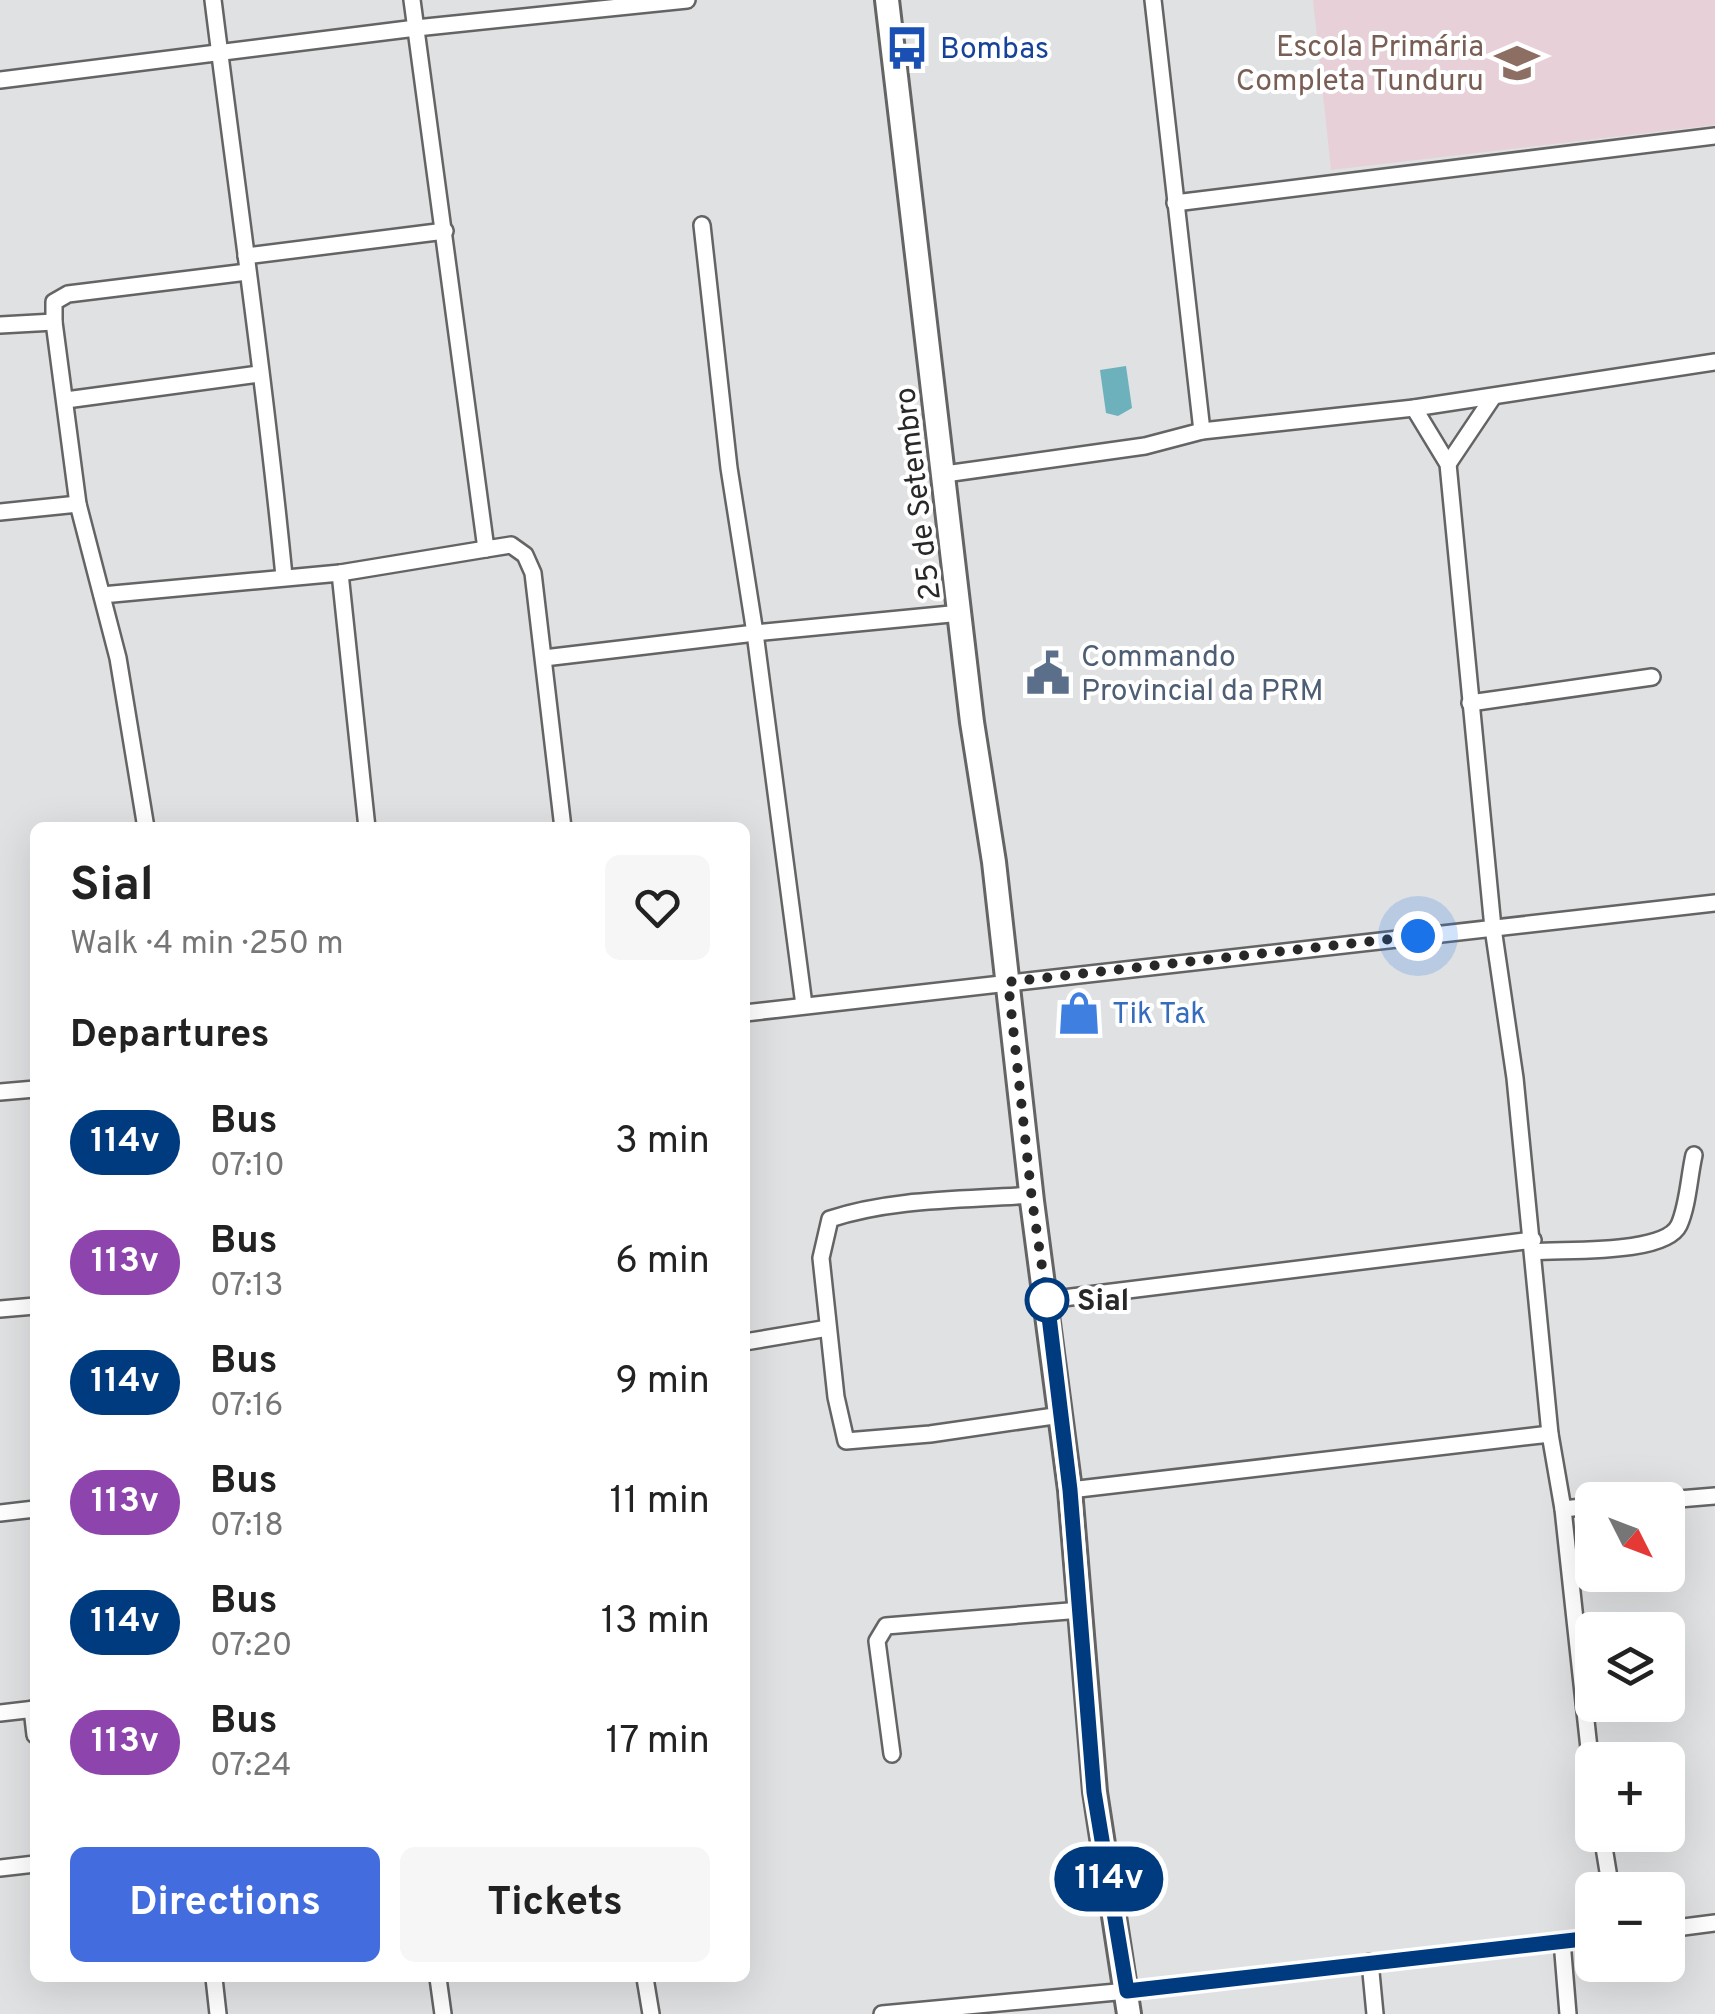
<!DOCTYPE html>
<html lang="en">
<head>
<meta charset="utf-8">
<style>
  body { margin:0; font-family:Overpass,sans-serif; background:#f6f6f6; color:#222; height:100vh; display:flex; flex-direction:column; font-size:38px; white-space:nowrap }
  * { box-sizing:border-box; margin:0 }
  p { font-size:32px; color:#767676 }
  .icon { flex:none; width:55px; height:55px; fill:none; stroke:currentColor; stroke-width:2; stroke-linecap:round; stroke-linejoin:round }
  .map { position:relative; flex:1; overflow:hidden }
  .side { position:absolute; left:30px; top:822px; width:720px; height:1160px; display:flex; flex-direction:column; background:#fff; border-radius:15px; box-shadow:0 10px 40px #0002 }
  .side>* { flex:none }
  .badge { padding:0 20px; border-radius:32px; font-size:35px; line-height:65px }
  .needle { width:65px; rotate:132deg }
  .fabs { position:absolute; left:1575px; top:1482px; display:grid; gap:20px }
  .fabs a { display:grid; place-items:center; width:110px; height:110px; border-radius:15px; background:#fff; box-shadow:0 10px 40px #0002; font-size:50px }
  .you { position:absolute; width:50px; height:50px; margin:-25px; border:8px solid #fff; border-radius:50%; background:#1a73e8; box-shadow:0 0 0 15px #1a73e833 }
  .map>.badge { position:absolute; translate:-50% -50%; box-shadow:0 0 0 5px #fff }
  h2 { padding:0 40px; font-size:38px; line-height:90px }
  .round { display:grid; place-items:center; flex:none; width:105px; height:105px; border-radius:15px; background:#f6f6f6 }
  .overview { display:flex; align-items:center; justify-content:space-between; height:170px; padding:0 40px }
  h1 { font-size:48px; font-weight:700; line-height:75px }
  .cta { display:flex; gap:20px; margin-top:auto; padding:20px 40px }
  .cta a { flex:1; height:115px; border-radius:15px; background:#436ddf; color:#fff; font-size:40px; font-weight:700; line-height:115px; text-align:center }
  .cta a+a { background:#f6f6f6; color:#222 }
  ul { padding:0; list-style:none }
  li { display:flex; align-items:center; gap:30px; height:120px; padding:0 40px }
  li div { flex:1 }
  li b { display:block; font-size:38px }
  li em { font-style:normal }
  li .badge { min-width:110px; font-weight:700; text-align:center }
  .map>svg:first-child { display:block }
</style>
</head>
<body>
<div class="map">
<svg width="1715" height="2014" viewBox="0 0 1715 2014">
  <rect width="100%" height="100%" fill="#e0e1e2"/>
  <!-- education -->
  <path fill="#e8d0d9" d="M1313,0H1715V125L1331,170Z"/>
  <!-- water -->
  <path fill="#6cb1bc" d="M1126,366L1132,408L1118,416L1106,413L1100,370Z"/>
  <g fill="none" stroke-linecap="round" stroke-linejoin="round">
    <!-- street casing -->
    <g stroke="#646465" stroke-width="20">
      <g id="street">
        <path d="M213,0C237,192 265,383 284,576"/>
        <path d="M412,0L486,549L511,545L525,555L533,573L563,828"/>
        <path d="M1153,0L1202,431"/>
        <path d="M0,80L416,28L687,0"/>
        <path d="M1175,203L1715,136"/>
        <path d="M702,225L729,468L755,633L804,1005"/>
        <path d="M246,256L445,231"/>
        <path d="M0,325L54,322"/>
        <path d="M66,400L259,374"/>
        <path d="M1414,408L1448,464L1493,928L1515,1078L1550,1434L1563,1509L1592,1776"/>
        <path d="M1448,464L1493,397"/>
        <path d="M945,474L1145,446L1202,431L1414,408L1715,362"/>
        <path d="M0,512L78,504"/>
        <path d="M340,573L367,828"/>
        <path d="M102,595L340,573L486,549"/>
        <path d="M544,658L755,633L961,613"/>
        <path d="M1470,703L1652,677"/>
        <path d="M146,828L118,658L78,504L54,322V302L68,294L247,272"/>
        <path d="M745,1013L1715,903"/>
        <path d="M0,1092L35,1089"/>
        <path d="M1033,1195C966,1200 893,1198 830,1219L821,1258L836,1397L846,1441L930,1434L1061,1415"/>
        <path d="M1534,1252C1564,1249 1665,1255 1679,1225C1688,1205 1689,1177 1694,1155"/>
        <path d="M1047,1300L1533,1240"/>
        <path d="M0,1309L35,1306"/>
        <path d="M745,1342L828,1328"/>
        <path d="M1070,1490L1550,1434"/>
        <path d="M1667,1500L1715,1496"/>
        <path d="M1563,1509L1592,1506"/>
        <path d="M0,1513L35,1509"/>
        <path d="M32,1709L35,1735"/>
        <path d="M0,1713L35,1709"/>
        <path d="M892,1754L877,1641L886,1626L1081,1610"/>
        <path d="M1602,1835L1611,1890"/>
        <path d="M0,1868L35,1864"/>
        <path d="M1668,1929L1715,1923"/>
        <path d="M1562,1941L1568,2014"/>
        <path d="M1370,1962L1375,2014"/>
        <path d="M214,1978L218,2014"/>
        <path d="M438,1978L443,2014"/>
        <path d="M645,1978L651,2014"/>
        <path d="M882,2014L1127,1991L1592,1938"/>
      </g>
    </g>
    <!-- secondary casing -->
    <g stroke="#646465" stroke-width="28">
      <path id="secondary" d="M887,0L972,722L994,862L1032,1201L1070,1490L1095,1792L1129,2014"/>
    </g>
    <!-- street -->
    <use href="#street" stroke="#fff" stroke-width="15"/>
    <!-- secondary -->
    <use href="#secondary" stroke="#fff" stroke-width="22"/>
  </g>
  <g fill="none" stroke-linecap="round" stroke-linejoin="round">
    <!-- line casing -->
    <g stroke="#fff" stroke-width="22">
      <path id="line" d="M1047,1300L1070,1490L1094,1792L1127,1991L1592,1938"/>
    </g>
    <!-- line -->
    <use href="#line" stroke="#003b80" stroke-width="15"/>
    <!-- walk -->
    <path stroke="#282828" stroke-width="10" stroke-dasharray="0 18" d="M1047,1300L1032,1200L1008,982L1418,936"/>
  </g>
  <!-- icons -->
  <defs>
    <g id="bus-bare" transform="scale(3.45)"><path d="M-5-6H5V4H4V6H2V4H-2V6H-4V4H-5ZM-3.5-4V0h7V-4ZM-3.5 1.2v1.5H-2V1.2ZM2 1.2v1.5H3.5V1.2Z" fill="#1a4fb4" stroke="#fff" stroke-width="2.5" paint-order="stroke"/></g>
    <g id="school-bare" transform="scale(3.45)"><path d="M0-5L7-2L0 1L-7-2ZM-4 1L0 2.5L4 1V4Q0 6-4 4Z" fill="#8d6e63" stroke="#fff" stroke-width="2.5" paint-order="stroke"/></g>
    <g id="civic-bare" transform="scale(3.45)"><path d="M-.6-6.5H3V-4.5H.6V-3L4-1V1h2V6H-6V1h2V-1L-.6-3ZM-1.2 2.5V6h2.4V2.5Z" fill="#5c6f8a" stroke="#fff" stroke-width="2.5" paint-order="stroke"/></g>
    <g id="shop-bare" transform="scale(3.45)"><path d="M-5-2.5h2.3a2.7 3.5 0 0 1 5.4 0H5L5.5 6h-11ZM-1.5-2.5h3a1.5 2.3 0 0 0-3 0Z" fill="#3f7fe0" stroke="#fff" stroke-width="2.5" paint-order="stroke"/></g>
  </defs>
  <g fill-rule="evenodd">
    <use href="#bus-bare" x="907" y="48"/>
    <use href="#school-bare" x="1517" y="63"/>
    <use href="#civic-bare" x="1048" y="673"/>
    <use href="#shop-bare" x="1079" y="1013"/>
  </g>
  <!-- markers -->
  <circle fill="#fff" stroke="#003b80" stroke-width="5" cx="1047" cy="1300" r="20"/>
  <g text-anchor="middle" stroke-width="8" stroke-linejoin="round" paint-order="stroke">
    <!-- education labels -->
    <g font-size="30" fill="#785e54" stroke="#fff" text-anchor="end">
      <text x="1484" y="56">Escola Primária<tspan x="1484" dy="34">Completa Tunduru</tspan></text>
    </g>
    <!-- transit labels -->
    <g font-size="30" fill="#164399" stroke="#fff" text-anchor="start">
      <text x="940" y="58">Bombas</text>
    </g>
    <!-- street labels -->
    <g font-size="30" fill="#282828" stroke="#fff">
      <text transform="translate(917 494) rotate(-97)" y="10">25 de Setembro</text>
    </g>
    <!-- service labels -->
    <g font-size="30" fill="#4e5e75" stroke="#fff" text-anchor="start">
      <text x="1081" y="666">Commando<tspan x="1081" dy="34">Provincial da PRM</tspan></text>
    </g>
    <!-- shop labels -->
    <g font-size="30" fill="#366cbe" stroke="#fff" text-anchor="start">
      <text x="1112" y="1023">Tik Tak</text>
    </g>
    <!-- stop labels -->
    <g font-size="30" font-weight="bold" fill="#282828" stroke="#fff" text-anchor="start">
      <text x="1077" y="1310">Sial</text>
    </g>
  </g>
</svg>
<div class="fabs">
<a><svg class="needle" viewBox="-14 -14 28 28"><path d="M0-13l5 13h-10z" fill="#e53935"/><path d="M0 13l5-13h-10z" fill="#767676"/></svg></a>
<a><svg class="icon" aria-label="layers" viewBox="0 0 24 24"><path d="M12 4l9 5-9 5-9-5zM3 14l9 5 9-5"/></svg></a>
<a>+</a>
<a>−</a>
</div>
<div class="you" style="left:1418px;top:936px"></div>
<b class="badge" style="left:1109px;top:1879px;background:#003b80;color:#fff">114v</b>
<section class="side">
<div class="overview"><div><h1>Sial</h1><p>Walk · 4 min · 250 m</p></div><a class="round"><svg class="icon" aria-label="heart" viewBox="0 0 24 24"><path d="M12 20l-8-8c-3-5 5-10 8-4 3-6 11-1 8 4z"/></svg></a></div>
<h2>Departures</h2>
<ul>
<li><span class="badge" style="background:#003b80;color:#fff">114v</span><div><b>Bus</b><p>07:10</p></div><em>3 min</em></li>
<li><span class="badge" style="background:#8e44ad;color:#fff">113v</span><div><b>Bus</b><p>07:13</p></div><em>6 min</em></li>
<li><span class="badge" style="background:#003b80;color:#fff">114v</span><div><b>Bus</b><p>07:16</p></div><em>9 min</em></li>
<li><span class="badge" style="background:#8e44ad;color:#fff">113v</span><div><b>Bus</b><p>07:18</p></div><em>11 min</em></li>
<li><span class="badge" style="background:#003b80;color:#fff">114v</span><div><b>Bus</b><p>07:20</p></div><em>13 min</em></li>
<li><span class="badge" style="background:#8e44ad;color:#fff">113v</span><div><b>Bus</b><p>07:24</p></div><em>17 min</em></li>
</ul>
<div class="cta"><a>Directions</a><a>Tickets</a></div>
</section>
</div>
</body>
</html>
